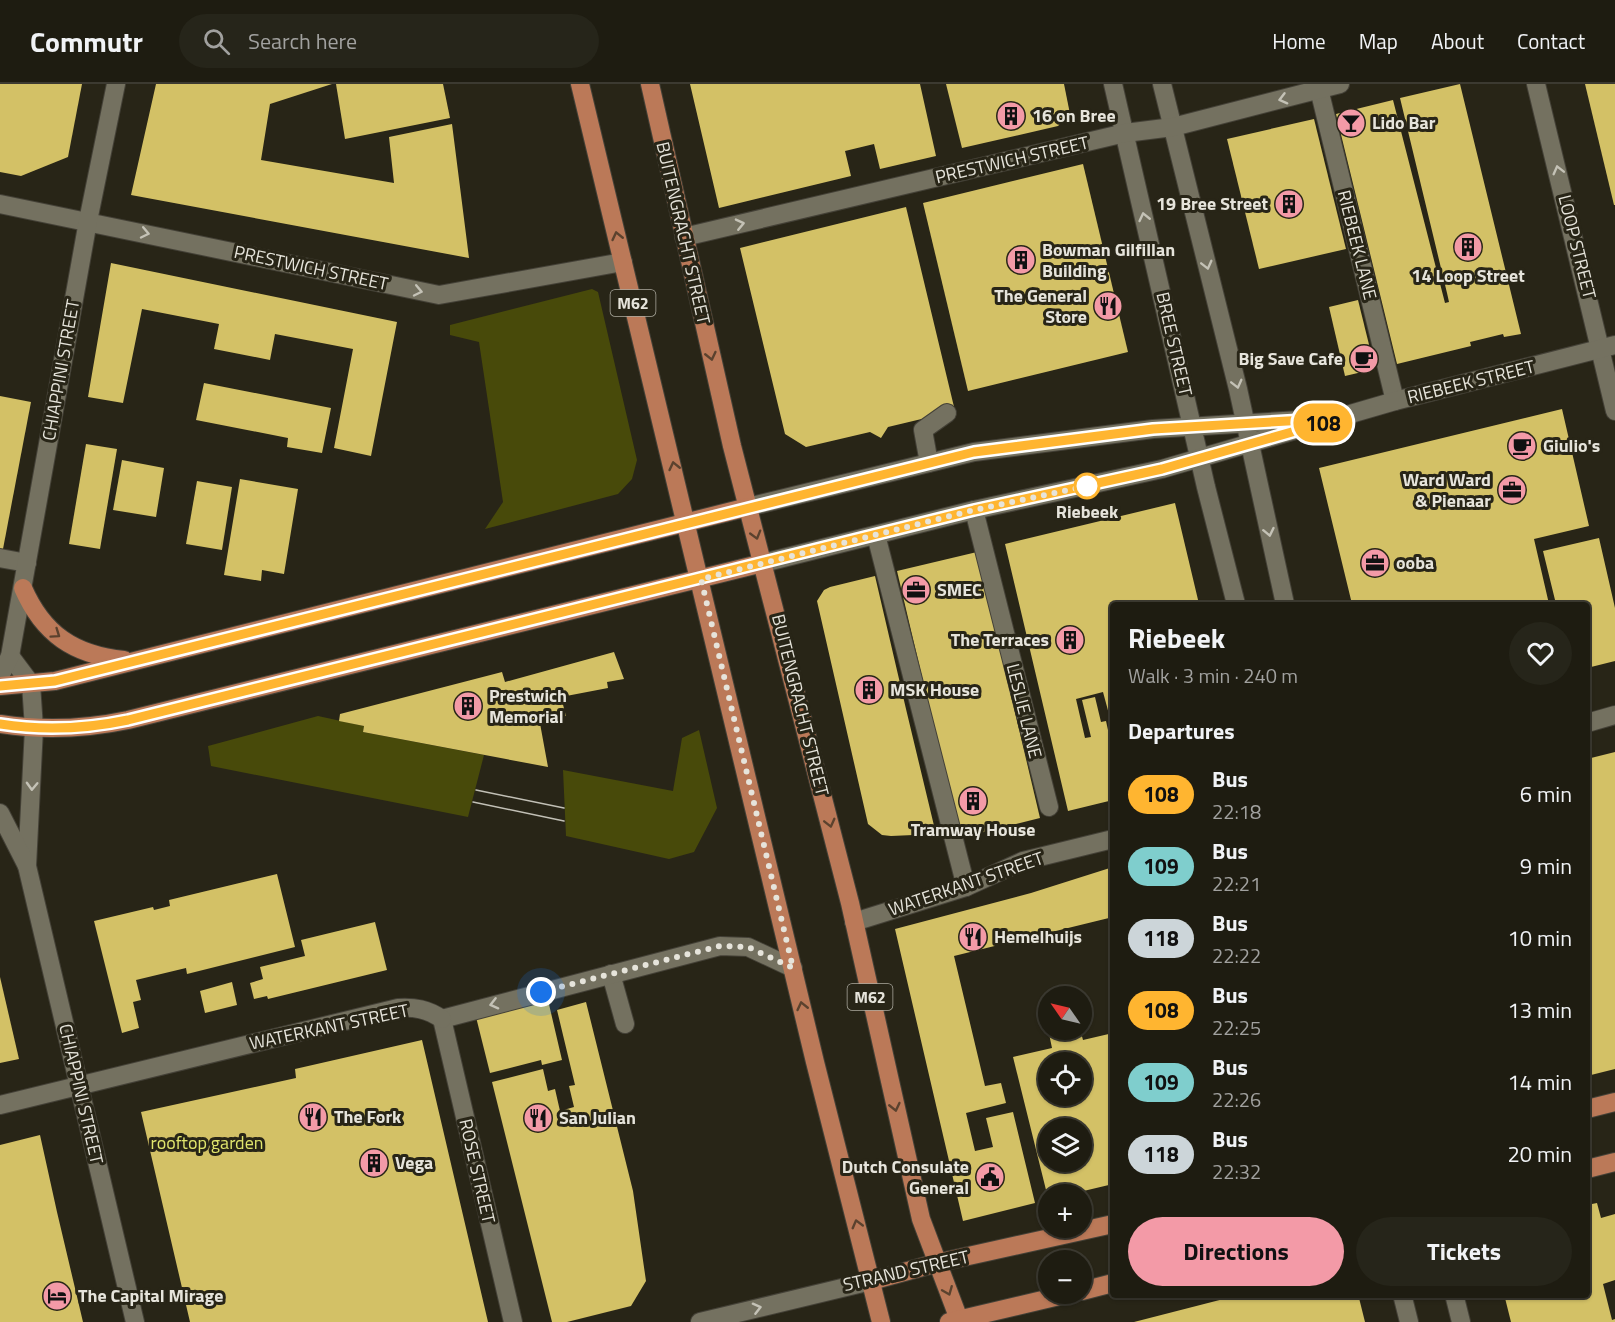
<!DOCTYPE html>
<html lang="en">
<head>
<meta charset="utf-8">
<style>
  body { margin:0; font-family:"Titillium Web",sans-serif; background:#26251a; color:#f1f3f6; height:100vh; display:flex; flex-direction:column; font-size:22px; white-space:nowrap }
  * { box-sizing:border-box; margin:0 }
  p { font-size:20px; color:#a1a19f }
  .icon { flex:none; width:33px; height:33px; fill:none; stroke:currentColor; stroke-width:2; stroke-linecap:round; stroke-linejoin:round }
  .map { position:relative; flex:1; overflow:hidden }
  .details { position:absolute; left:1110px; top:518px; width:480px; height:696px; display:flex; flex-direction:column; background:#1e1c11; border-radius:6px; box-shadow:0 2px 4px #0004,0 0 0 2px #3c3a31 }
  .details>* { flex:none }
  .badge { padding:0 12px; border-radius:20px; font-size:21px; line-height:39px }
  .needle { width:39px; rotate:304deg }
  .controls { position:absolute; left:1038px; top:902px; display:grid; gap:12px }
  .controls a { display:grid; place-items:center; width:54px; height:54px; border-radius:50%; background:#1e1c11; box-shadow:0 2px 4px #0004,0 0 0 2px #3c3a31; font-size:30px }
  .you { position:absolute; width:30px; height:30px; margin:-15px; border:4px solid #fff; border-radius:50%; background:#1a73e8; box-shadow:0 0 0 9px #1a73e833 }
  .map>.badge { position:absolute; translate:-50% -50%; box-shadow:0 0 0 3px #fff }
  h2 { padding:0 18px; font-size:22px; line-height:54px }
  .round { display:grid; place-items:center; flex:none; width:63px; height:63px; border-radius:32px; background:#26251a }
  .overview { display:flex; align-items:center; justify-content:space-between; height:102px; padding:0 18px }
  h1 { font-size:28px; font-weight:700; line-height:45px }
  .button { display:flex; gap:12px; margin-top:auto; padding:12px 18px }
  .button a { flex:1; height:69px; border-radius:36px; background:#f39aa7; color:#111; font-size:24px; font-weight:700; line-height:69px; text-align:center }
  .button a+a { background:#26251a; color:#f1f3f6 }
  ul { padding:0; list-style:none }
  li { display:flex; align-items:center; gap:18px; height:72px; padding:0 18px }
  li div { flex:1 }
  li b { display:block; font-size:22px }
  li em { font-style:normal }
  li .badge { min-width:66px; font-weight:700; text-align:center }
  header { display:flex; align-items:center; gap:36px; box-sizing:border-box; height:84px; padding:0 30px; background:#1e1c11; border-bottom:2px solid #3c3a31 }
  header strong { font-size:28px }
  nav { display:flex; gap:33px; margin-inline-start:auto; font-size:21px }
  .search { width:420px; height:54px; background:#26251a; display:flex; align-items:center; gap:15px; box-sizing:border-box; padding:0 21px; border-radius:33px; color:#a1a19f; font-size:22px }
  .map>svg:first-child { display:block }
</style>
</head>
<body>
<header>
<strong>Commutr</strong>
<div class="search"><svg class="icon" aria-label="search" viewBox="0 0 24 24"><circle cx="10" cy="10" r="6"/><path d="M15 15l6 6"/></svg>Search here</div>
<nav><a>Home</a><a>Map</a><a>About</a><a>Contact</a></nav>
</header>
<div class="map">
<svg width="1615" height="1238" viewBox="0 0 1615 1238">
  <rect width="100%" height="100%" fill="#282517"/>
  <!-- green -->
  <g fill="#484a0a">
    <path d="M592,205L598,208L637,376L632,395L618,410L485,445L503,418L479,258L450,251V241Z"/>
    <path d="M318,632L364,642L363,648L484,671L468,733L211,682L208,662Z"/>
    <path d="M699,646L717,724L694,768L669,775L566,752L563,686L673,707L682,654Z"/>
  </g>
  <!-- building -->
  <g fill="#d3c166" fill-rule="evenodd">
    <path d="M0,0H82L68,73L21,92L0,88Z"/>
    <path d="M156,0H332L270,20L261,76L394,99L389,53L452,40L469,174L131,111Z"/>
    <path d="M336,0H443L450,34L345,55Z"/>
    <path d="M690,0H920L936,72L880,85L874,60L845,67L851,92L719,124Z"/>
    <path d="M946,0H1064L1070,30L1058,42L962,64Z"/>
    <path d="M1460,0L1521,250L1504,253L1503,250L1470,258L1471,262L1397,280L1336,30L1393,16L1445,219L1449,218L1447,209L1400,14Z"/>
    <path d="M1585,0H1615V121H1614Z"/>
    <path d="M1314,35L1346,165L1259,185L1227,55Z"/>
    <path d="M1083,80L1128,268L968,307L923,119Z"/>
    <path d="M906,123L955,327L888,343L881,354L870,348L806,363L785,350L740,164Z"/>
    <path d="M111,179L397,238L371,372L334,364L353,265L275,250L270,276L214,265L219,240L142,225L123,319L88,313Z"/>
    <path d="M1358,216L1375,285L1345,292L1329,223Z"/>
    <path d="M204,299L331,324L322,369L287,363L288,354L196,336Z"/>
    <path d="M0,312L31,318L3,465H0Z"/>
    <path d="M1562,325L1589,442L1534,455L1549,520H1352L1319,384Z"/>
    <path d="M86,360L117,365L100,465L69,460Z"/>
    <path d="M122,376L164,384L156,433L113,426Z"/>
    <path d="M240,395L298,405L284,490L262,486L261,497L224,491Z"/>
    <path d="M197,397L232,403L222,466L186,460Z"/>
    <path d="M1175,419L1199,520H1113V645L1103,608L1076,615L1085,654L1091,653L1082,616L1095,613L1101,638L1106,637L1113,669V716L1068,727L1005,460Z"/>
    <path d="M1599,454L1615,524V577L1587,584V520H1556L1543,467Z"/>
    <path d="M977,468L1040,734L960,754L897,487Z"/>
    <path d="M875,492L906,625L936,750L891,752L882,751L868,740L817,517L824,506L830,503Z"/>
    <path d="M614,568L624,595L607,598L608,604L561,613L566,632L539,634L548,683L363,648L364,642L339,637L340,630L502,588L505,598Z"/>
    <path d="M1615,668V985L1587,992V675Z"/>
    <path d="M1113,783V833L954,872L985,1002L1001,999L1006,1019L966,1029L975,1067L993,1063L986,1034L1013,1028L1035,1119L963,1137L895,845L1031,809Z"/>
    <path d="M277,790L295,863L187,890L186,884L136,896L141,916L133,918L139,944L122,949L94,837L153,823L154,826L170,822L169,816Z"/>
    <path d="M375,838L387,886L268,915L267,912L254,915L250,899L263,895L260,883L305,872L301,856Z"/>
    <path d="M0,893L19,975L0,979Z"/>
    <path d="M232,898L237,921L205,929L200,907Z"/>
    <path d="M548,916L562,976L542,981L541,976L490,989L476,933Z"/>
    <path d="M586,918L633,1107L646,1197L631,1222L567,1238H552L492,998L543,985L548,1007L555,1005L560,1027L574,1023L569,1002L575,1001L557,926Z"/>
    <path d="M1048,945H1080L1083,956L1113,949V1100L1071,1110H1047L1013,973L1052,964ZM1048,978H1082V1011H1048ZM1048,1044H1082V1077H1048Z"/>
    <path d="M422,956L488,1238H190L141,1028L296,994L295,985Z"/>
    <path d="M40,1051L57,1128L83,1238H0V1061Z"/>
    <path d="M1597,1119L1601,1134L1615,1130V1196L1603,1200L1612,1236L1615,1235V1238H1511L1504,1210H1587V1121Z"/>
    <path d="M1243,1210H1358L1365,1238H1134Z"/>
  </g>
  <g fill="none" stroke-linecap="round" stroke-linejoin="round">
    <!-- minor casing -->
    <g stroke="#444137" stroke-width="20">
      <g id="minor">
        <path d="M1113,0L1206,403L1236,520"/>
        <path d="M1162,0L1238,305L1285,520"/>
        <path d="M1536,0L1615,327"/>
        <path d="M1319,5L1395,317"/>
        <path d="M0,120L439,211L623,178"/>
        <path d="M684,153L1125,49L1173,43L1340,0"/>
        <path d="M929,379L923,346L947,329"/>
        <path d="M748,423L974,368L1153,345L1301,336"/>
        <path d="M974,426L1049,723"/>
        <path d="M876,451L966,803"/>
        <path d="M0,474L27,479"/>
        <path d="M763,479L974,426L1162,385L1395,317L1615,261"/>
        <path d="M10,572L31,600L34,644L27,782"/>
        <path d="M0,592L10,572L88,137L116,0"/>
        <path d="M1587,639L1615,631"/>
        <path d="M0,729L27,782L135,1238"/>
        <path d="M854,838L966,803L1023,777L1113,755"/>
        <path d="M611,890L625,940"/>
        <path d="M442,935L720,862L748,863L793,884"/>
        <path d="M442,935L513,1238"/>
        <path d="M0,1021L398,924C415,923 427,925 442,935"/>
        <path d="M1402,1210L1409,1238"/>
        <path d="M1454,1210L1461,1238"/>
        <path d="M700,1238L871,1197"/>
      </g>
    </g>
    <!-- major casing -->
    <g stroke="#444137" stroke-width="20">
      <g id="major">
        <path d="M580,0L815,978L881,1238"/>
        <path d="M650,0L732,362L850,819L921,1135L960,1238"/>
        <path d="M23,504C43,550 74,571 124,576"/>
        <path d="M0,602L55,597L748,423"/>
        <path d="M0,640C44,647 85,645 128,636L763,479"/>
        <path d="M1587,1025L1615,1018"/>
        <path d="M1587,1085L1615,1078"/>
        <path d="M871,1197L937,1179L1113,1140"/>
        <path d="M1082,1207L1113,1199"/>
        <path d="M949,1238L1072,1209"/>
      </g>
    </g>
    <!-- minor -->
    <use href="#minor" stroke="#747160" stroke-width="18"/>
    <!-- major -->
    <use href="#major" stroke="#bb7958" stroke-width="18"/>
    <!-- tram -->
    <g stroke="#c2c0b6" stroke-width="1.5">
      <path d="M476,706L564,724"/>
      <path d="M473,718L564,737"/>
    </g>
  </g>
  <!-- one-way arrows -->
  <defs><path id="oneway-chevron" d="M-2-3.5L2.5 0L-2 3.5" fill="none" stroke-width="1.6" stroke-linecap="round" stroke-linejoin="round" transform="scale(1.5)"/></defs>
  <g stroke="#c4c2b6">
    <use href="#oneway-chevron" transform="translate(1283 15) rotate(165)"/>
    <use href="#oneway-chevron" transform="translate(1558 86) rotate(-104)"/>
    <use href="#oneway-chevron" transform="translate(1144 133) rotate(-103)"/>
    <use href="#oneway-chevron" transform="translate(740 140) rotate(-13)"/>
    <use href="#oneway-chevron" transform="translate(145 149) rotate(12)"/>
    <use href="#oneway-chevron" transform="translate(1207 181) rotate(76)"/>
    <use href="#oneway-chevron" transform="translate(418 207) rotate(12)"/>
    <use href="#oneway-chevron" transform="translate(1237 300) rotate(76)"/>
    <use href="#oneway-chevron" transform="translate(1269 448) rotate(78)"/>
    <use href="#oneway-chevron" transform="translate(32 702) rotate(92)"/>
    <use href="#oneway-chevron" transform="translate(494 920) rotate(166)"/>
    <use href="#oneway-chevron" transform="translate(757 1224) rotate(-14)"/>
  </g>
  <g stroke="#5b422e">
    <use href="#oneway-chevron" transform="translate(617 152) rotate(-103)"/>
    <use href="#oneway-chevron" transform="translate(711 272) rotate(77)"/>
    <use href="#oneway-chevron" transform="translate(674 382) rotate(-103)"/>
    <use href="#oneway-chevron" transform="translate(756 451) rotate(74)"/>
    <use href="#oneway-chevron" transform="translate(56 550) rotate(35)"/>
    <use href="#oneway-chevron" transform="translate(830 739) rotate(76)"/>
    <use href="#oneway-chevron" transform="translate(802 922) rotate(-103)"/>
    <use href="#oneway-chevron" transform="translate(895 1023) rotate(77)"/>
    <use href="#oneway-chevron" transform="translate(857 1140) rotate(-105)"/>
    <use href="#oneway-chevron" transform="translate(948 1207) rotate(68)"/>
  </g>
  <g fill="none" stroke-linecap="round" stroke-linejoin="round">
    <!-- line casing -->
    <g stroke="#fff" stroke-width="14">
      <path id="line" d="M0,602L55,597L974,368L1153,345L1305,336L1327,338L1162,385L974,426L128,636C85,645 44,647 0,640"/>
    </g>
    <!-- line -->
    <use href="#line" stroke="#ffb530" stroke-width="9"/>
    <!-- walk -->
    <path stroke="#e6e4db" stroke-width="6" stroke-dasharray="0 10.8" d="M541,908L720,862L748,863L793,884L701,495L974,426L1087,402"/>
  </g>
  <!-- icons -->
  <defs>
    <g id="building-disc" transform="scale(1.5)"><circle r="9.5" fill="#f39aa7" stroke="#282517"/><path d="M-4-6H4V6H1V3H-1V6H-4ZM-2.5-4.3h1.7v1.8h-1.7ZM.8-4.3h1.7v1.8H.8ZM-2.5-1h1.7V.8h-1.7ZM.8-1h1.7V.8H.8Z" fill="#111"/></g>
    <g id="bar-disc" transform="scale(1.5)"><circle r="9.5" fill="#f39aa7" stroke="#282517"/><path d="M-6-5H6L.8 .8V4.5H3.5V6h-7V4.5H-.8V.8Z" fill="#111"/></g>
    <g id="restaurant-disc" transform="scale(1.5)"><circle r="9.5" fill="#f39aa7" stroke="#282517"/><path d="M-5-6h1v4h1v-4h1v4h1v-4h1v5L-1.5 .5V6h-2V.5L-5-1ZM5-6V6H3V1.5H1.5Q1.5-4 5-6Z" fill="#111"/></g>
    <g id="cafe-disc" transform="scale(1.5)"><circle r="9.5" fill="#f39aa7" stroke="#282517"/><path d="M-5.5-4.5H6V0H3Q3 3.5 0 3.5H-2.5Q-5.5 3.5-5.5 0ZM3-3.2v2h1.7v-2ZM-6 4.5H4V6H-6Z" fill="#111"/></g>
    <g id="office-disc" transform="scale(1.5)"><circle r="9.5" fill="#f39aa7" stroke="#282517"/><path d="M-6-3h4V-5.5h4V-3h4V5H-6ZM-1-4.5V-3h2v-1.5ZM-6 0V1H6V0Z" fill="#111"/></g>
    <g id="civic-disc" transform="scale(1.5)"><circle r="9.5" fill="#f39aa7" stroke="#282517"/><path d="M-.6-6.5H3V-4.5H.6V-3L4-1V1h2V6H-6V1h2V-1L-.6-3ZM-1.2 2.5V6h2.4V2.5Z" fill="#111"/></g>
    <g id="hotel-disc" transform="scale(1.5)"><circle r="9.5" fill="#f39aa7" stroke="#282517"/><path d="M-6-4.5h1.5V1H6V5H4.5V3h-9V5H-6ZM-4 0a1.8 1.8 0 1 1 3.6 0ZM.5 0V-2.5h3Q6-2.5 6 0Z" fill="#111"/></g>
  </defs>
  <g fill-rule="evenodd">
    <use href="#building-disc" x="1011" y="32"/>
    <use href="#bar-disc" x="1351" y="39"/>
    <use href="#building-disc" x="1289" y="120"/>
    <use href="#building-disc" x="1468" y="163"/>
    <use href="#building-disc" x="1021" y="176"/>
    <use href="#restaurant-disc" x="1108" y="222"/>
    <use href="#cafe-disc" x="1364" y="275"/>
    <use href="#cafe-disc" x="1522" y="362"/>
    <use href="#office-disc" x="1512" y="406"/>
    <use href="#office-disc" x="1375" y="479"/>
    <use href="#office-disc" x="916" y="506"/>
    <use href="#building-disc" x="1070" y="556"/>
    <use href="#building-disc" x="869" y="606"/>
    <use href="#building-disc" x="468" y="622"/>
    <use href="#building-disc" x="973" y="717"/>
    <use href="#restaurant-disc" x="973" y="853"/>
    <use href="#restaurant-disc" x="313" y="1033"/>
    <use href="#restaurant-disc" x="538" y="1034"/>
    <use href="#building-disc" x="374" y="1079"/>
    <use href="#civic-disc" x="990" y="1093"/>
    <use href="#hotel-disc" x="57" y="1212"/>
  </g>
  <!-- markers -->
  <circle fill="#fff" stroke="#ffb530" stroke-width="3" cx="1087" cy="402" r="12"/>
  <g text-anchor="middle" stroke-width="6" stroke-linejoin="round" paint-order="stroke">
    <!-- shield labels -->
    <g fill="#282517" stroke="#adaba0" stroke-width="1.5">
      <rect x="610.5" y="206" width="45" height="26" rx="4.5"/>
      <rect x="847.5" y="900" width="45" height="26" rx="4.5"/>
    </g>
    <g font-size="16" font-weight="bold" fill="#e6e4db">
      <text x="633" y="225">M62</text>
      <text x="870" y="919">M62</text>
    </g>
    <!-- poi labels -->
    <g font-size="18" font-weight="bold" fill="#e6e4db" stroke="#282517" text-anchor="start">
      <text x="1032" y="38">16 on Bree</text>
      <text x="1372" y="45">Lido Bar</text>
      <text x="1268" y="126" text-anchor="end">19 Bree Street</text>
      <text x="1042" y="172">Bowman Gilfillan<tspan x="1042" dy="21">Building</tspan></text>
      <text x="1468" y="198" text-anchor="middle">14 Loop Street</text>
      <text x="1087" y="218" text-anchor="end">The General<tspan x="1087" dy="21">Store</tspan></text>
      <text x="1343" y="281" text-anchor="end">Big Save Cafe</text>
      <text x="1543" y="368">Giulio's</text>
      <text x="1491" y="402" text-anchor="end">Ward Ward<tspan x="1491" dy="21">&amp; Pienaar</tspan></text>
      <text x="1396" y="485">ooba</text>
      <text x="937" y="512">SMEC</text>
      <text x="1049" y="562" text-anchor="end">The Terraces</text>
      <text x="890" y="612">MSK House</text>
      <text x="489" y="618">Prestwich<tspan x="489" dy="21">Memorial</tspan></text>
      <text x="973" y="752" text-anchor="middle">Tramway House</text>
      <text x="994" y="859">Hemelhuijs</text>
      <text x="334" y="1039">The Fork</text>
      <text x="559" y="1040">San Julian</text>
      <text x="395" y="1085">Vega</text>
      <text x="969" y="1089" text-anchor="end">Dutch Consulate<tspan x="969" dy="21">General</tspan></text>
      <text x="78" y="1218">The Capital Mirage</text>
    </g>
    <!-- street labels -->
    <g font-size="18" fill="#e6e4db" stroke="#282517">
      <text transform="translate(1012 76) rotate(-13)" y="6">PRESTWICH STREET</text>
      <text transform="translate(683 149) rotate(77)" y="6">BUITENGRACHT STREET</text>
      <text transform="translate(1357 161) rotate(76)" y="6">RIEBEEK LANE</text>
      <text transform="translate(1577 163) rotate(76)" y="6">LOOP STREET</text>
      <text transform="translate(311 184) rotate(12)" y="6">PRESTWICH STREET</text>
      <text transform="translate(1174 260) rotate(77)" y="6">BREE STREET</text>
      <text transform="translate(61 286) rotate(-80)" y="6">CHIAPPINI STREET</text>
      <text transform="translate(1471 298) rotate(-14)" y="6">RIEBEEK STREET</text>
      <text transform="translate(800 621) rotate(76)" y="6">BUITENGRACHT STREET</text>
      <text transform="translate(1024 627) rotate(76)" y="6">LESLIE LANE</text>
      <text transform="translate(966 800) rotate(-19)" y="6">WATERKANT STREET</text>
      <text transform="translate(329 943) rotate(-12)" y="6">WATERKANT STREET</text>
      <text transform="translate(81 1010) rotate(77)" y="6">CHIAPPINI STREET</text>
      <text transform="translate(477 1087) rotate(77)" y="6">ROSE STREET</text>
      <text transform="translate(906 1187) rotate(-13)" y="6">STRAND STREET</text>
    </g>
    <!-- stop labels -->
    <g font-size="18" font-weight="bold" fill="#e6e4db" stroke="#282517">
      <text x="1087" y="434">Riebeek</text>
    </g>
    <!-- park labels -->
    <g font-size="18" fill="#e1e66d" stroke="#282517">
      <text x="207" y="1065">rooftop garden</text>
    </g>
  </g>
</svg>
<div class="controls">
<a><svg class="needle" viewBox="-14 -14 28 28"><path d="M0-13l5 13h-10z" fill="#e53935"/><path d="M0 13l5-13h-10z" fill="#a1a19f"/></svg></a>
<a><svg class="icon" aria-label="locate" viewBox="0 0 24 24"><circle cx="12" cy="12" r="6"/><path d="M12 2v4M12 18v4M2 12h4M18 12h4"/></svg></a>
<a><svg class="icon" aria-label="layers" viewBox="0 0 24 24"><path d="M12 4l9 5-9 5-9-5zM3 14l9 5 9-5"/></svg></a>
<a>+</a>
<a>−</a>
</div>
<div class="you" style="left:541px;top:908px"></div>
<b class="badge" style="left:1323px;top:339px;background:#ffb530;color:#111">108</b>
<section class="details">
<div class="overview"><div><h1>Riebeek</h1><p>Walk · 3 min · 240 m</p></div><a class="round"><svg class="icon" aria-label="heart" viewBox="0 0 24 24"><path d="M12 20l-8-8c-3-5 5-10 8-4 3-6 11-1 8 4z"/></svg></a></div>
<h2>Departures</h2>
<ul>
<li><span class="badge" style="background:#ffb530;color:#111">108</span><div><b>Bus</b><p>22:18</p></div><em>6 min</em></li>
<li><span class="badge" style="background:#7fcecd;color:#111">109</span><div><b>Bus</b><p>22:21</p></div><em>9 min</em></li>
<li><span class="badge" style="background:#ccd5d9;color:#111">118</span><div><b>Bus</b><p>22:22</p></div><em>10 min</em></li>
<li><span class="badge" style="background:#ffb530;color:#111">108</span><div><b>Bus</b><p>22:25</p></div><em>13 min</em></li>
<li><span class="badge" style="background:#7fcecd;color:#111">109</span><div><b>Bus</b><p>22:26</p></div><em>14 min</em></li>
<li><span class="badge" style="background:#ccd5d9;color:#111">118</span><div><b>Bus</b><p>22:32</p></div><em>20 min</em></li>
</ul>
<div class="button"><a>Directions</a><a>Tickets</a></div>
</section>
</div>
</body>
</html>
